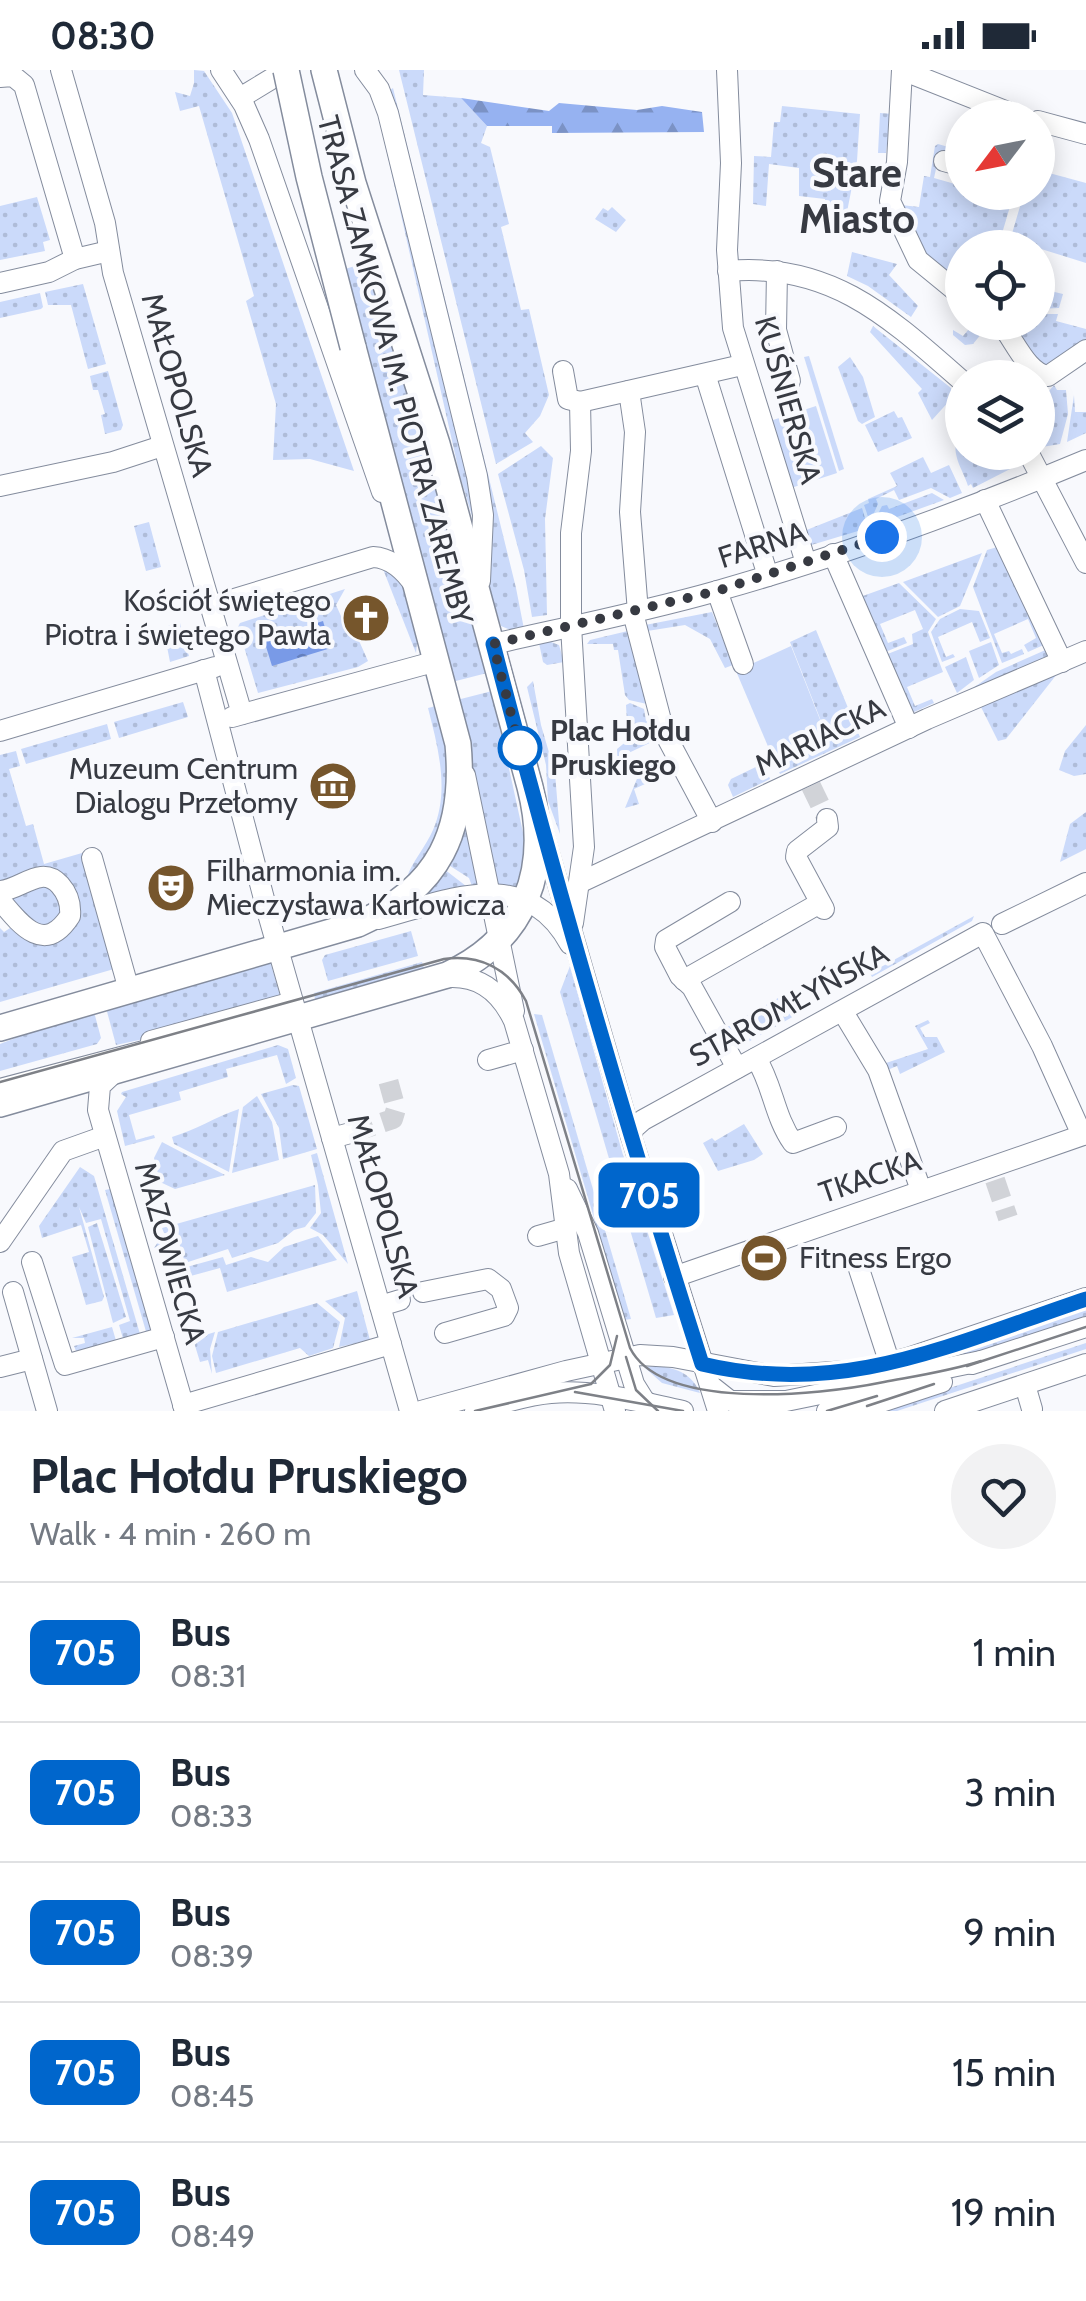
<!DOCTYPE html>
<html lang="en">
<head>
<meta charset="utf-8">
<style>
  body { margin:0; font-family:Cabin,sans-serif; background:#f2f2f3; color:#1f2937; height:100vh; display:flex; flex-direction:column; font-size:38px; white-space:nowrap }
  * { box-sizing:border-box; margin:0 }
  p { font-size:32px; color:#747a83 }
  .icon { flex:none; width:55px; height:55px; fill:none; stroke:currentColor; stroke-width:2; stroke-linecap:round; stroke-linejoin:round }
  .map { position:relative; height:1341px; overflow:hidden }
  .panel { display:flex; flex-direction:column; background:#fff; flex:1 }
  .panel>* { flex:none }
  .badge { padding:0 20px; border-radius:15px; font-size:35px; line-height:65px }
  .needle { width:65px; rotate:238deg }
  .tools { position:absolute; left:945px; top:30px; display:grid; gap:20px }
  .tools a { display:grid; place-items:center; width:110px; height:110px; border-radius:50%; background:#fff; box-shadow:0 5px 25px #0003; font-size:50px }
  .you { position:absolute; width:50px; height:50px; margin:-25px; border:8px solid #fff; border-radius:50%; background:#1a73e8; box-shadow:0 0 0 15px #1a73e833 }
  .map>.badge { position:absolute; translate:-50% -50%; box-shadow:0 0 0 5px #fff }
  .round { display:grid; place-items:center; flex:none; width:105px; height:105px; border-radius:52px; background:#f2f2f3 }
  .head { display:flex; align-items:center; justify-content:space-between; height:170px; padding:0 30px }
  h1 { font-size:48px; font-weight:700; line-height:75px }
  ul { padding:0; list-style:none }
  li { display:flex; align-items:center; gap:30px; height:140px; padding:0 30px; border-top:2px solid #e0e1e3 }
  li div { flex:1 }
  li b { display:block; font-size:38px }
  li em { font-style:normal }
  li .badge { min-width:110px; font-weight:700; text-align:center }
  .status { display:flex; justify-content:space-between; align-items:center; height:70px; padding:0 50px; background:#fff; direction:ltr }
  .status svg { height:28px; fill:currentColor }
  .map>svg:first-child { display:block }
</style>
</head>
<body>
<div class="status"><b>08:30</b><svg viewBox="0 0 49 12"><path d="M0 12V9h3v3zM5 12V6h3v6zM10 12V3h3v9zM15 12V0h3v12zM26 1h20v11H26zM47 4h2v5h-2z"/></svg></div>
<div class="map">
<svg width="1086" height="1341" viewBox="0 0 1086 1341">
  <defs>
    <pattern id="grass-dots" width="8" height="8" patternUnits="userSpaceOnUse" patternTransform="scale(2.5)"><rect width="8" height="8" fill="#cbdafa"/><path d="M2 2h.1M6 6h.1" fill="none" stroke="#afbcd8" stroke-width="1.8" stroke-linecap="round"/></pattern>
    <pattern id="forest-firs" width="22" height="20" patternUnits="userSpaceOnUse" patternTransform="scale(2.5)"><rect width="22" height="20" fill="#96b2f1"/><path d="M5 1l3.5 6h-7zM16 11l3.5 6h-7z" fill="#7b92c5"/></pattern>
    <pattern id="water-ripples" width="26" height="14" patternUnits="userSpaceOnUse" patternTransform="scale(2.5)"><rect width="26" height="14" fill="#799ae7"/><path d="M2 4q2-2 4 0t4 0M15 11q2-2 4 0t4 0" fill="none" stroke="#647fbd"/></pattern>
  </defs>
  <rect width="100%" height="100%" fill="#f8f9fd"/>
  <!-- grass -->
  <g fill="url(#grass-dots)">
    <path d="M194,0L204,1L232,43L354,401L310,389L273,390L276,334L246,231L254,226L199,36L180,41L175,22L190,26L194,13Z"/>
    <path d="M399,0H424L423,25L461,28L487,56L481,73L490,77L509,154L501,157L521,240L529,239L549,325L540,346L525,363L533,372L496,394Z"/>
    <path d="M393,18L516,518L524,559L513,561L501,556L489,517L486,490L386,23Z"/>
    <path d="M373,21L465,385L474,453L460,406Z"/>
    <path d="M782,36L860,44L857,91L846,147L824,142L825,129L799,126V98L769,94L766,136L753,134L754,86L771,87L774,52H780Z"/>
    <path d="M880,43L894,44L893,66H888L886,83H878Z"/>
    <path d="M938,74L962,81V86L940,81L934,108L962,116V122L999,125L1000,123H1014L998,177L962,178V217L932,195L901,135L919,137L924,106L930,107L935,76Z"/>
    <path d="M1038,100L1086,113V193L1038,178L1008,177L1024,123L1038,122Z"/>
    <path d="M37,127L50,170L43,172L45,181L0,190V136Z"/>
    <path d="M612,137L626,150L616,162L595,149L603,138L608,141Z"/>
    <path d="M852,182L897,194L889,205L918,236L911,247L868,216L847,206Z"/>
    <path d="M365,193L439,423L487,603L452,612L345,199Z"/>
    <path d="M83,214L106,294L88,299L71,235H48L45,222Z"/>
    <path d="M1038,218L1063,224L1059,238L1038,239Z"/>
    <path d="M40,223L43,237L41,239L0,248V232Z"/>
    <path d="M1038,244H1058L1056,251L1086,259V274L1071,287L1042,297L1008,253L1038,252Z"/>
    <path d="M974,253H981L987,257L973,274L965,275L953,265V260L963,266Z"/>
    <path d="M873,256L951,318L952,328L932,350L918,323L922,319L870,262Z"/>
    <path d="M850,287L863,307L875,347L862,354L858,351L838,297Z"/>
    <path d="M108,301L123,355L121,360L105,364L101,345L105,344L98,320H93L90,306Z"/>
    <path d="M1054,315L1057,320H1066L1068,344L1060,374L1042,377C1029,353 1039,332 1054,315Z"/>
    <path d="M1074,325L1075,342H1086V363L1067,372Z"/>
    <path d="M894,341L898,348L902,347L912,368L878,382L865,355Z"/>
    <path d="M962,364V382L1013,383L1014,397L973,418L971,414L968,416C964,401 946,378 962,364Z"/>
    <path d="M541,376L553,388L545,449L547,545L532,547L524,500L498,404Z"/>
    <path d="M923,387L931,403L949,395L962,423L950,428L931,418L899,430L894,420L876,429L878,434L870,452L864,435L869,433L868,429L897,416L890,403Z"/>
    <path d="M932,423L944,430L872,456L882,436L887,435L889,439Z"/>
    <path d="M862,438L868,458L808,476L804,461Z"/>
    <path d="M149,452L161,497L146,501L134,456Z"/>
    <path d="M1001,476L1048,573L1028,582L1024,575L1036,568L1028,549L994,564L1002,583L1009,581L1011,584L1022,579L1024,584L1002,593L973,517L987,480Z"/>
    <path d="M982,483L960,536L938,547L903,512Z"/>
    <path d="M381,494L400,509L418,564L416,583Z"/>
    <path d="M899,513L936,549L928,562L943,602L907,617L915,636L932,629L934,633L912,643L885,585L913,574L912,564L923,559L915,540L880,554L888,573L904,567L907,573L883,583L860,527Z"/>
    <path d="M345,519L336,535L350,566L356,564L368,591L358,597L258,623L238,557L240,553Z"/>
    <path d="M960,539L979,541L990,568L980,572L972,552L938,567L946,587L953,584L955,587L942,592L931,562L940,549Z"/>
    <path d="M712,542L733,595L725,598L710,569L685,555L641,562L640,556Z"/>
    <path d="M180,553L189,586L170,592L164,561L169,560L168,556Z"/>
    <path d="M632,560L647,634L629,630L625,625L618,580H614L613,574H587L590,570Z"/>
    <path d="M816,560L860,667L780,704L778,700L830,674L790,572Z"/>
    <path d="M551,572L559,575L564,592L547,595L543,592L539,573Z"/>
    <path d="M991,572L999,595L979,608L969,581Z"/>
    <path d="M1050,578L1052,585L963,625L996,602Z"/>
    <path d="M966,587L974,610L957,623L945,597Z"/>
    <path d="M1057,604L1006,669L998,671L981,637Z"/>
    <path d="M533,611L541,655L555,703L560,764L548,731L546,695L527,617Z"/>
    <path d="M492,621L524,767L526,779L520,820L497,815L457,630Z"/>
    <path d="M183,632L188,647L119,668L114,652Z"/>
    <path d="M630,633L644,639L646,651L650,650L658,669L618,688L622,699L634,696L620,701L618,700L617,679L628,670L626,635Z"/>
    <path d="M436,636L448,689L450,730L426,793L407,807C412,792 426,776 433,760C450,721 438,677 428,638Z"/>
    <path d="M107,654L111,669L26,694L21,679Z"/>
    <path d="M1086,655V704L1074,706L1059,700L1065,681Z"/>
    <path d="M16,681L20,696L9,699L26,756L33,754L44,794L82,783L114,899L0,932V858L4,862L13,856L52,868L70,817L0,816V685Z"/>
    <path d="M764,693L770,709L733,727L728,715L731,709Z"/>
    <path d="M654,695L674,701L634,719L639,734L625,738L641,699Z"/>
    <path d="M1086,742V779L1060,792L1070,754Z"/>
    <path d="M465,749L480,816L473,819L469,808L447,794Z"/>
    <path d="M444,799L466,816L420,827Z"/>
    <path d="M36,812L61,822L62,851L38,861L9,827Z"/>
    <path d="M974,846L972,851L872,907L870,903Z"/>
    <path d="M411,861L418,886L328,911L322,890L325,885Z"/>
    <path d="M270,891L280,925L278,930L167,964L116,975L105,934Z"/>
    <path d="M422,892L424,898L315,929L314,923Z"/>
    <path d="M570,896L623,1085L674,1245L656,1248L560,922Z"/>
    <path d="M792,920L803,941L734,980L722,960Z"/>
    <path d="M93,938L101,968L97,974L0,1001V974Z"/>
    <path d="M534,944L542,945L631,1249L624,1250Z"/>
    <path d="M928,950L930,953L920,958L925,967H937L945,982L900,1004L897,996L885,1001L883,994L928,979L915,956Z"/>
    <path d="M278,975L288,979L296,1008L286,1014L277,985L226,999L228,1007L179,1022L181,1030L129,1045L136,1070L154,1065L155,1068L125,1076L117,1041L126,1027L121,1024L122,1022Z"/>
    <path d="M293,1015L299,1016L317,1079L283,1089L279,1058L261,1024Z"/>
    <path d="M257,1026L272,1052L279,1090L232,1103L243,1037Z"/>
    <path d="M239,1039L229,1102L174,1074L172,1067C196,1060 215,1047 239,1039Z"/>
    <path d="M744,1054L763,1084L754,1090L718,1101L703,1073L712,1068L715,1071Z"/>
    <path d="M162,1072L225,1105L175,1119L160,1112L154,1088Z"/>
    <path d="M317,1083L348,1194L323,1165L310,1158L321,1143L318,1115L311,1085Z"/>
    <path d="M80,1097L94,1106L140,1264L124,1272L119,1255L130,1251L101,1149L86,1153L79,1137L104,1227L102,1231L86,1235L72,1187L89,1182L81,1155L42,1168L39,1156Z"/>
    <path d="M315,1115L316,1143L305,1157L294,1160L278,1173L232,1188L228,1179L185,1193L177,1166L164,1163L162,1158Z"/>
    <path d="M110,1119L152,1264L147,1265L105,1120Z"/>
    <path d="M97,1153L126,1247L113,1253L88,1157Z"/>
    <path d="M318,1166L337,1190L227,1222L220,1198L176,1210L166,1175L154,1178L158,1172L174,1169L183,1198L223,1187L226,1195L251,1187L268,1192L284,1177Z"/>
    <path d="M357,1221L370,1270L339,1277L345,1248L325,1231Z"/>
    <path d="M317,1233L340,1252L333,1278L309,1286L300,1278L216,1303L212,1286L218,1262Z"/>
    <path d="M1086,1239V1254L882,1306Z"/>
    <path d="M112,1257L117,1274L82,1284L80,1280L76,1281L74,1276L85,1273L84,1268H72Z"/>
    <path d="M215,1262L210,1279L212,1304L208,1290L200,1292L193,1269Z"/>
    <path d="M1086,1273V1279L897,1341H880Z"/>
    <path d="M659,1296C678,1299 692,1304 700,1323L662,1313L644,1297Z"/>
  </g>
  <!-- forest -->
  <path fill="url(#forest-firs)" d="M461,28L549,41L559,33L637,40L662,36L702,42L704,62L552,63V56H487Z"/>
  <!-- pitch -->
  <g fill="#cbdafa">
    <path d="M809,286L844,399L839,401L804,287Z"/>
    <path d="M816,336L837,403L791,418L770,351Z"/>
    <path d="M791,576L830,675L778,700L736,601Z"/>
  </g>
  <!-- water -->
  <path fill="url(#water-ripples)" d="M323,551L331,578L272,596L264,570Z"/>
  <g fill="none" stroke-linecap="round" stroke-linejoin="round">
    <!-- minor-tunnel -->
    <g stroke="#d1d3d8" stroke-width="20" stroke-dasharray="20 10" stroke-linecap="butt">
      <path d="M811,716L827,749"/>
      <path d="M354,1062L393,1049L396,1039L388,1010"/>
      <path d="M995,1110L1008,1148"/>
    </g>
    <!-- minor casing -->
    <g stroke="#848c9d" stroke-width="22">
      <g id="minor">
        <path d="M61,0L105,153L113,203L242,644"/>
        <path d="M221,0L244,35L259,69L382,422"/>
        <path d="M365,0L379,19L388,43L477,406L483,445L480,511"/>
        <path d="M727,0L731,93L727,180L733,258L806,493"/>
        <path d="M0,7L13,6L24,15L75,189"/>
        <path d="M240,28L286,0"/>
        <path d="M1038,51L1086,64"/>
        <path d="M944,91L962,96"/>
        <path d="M728,201C831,192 889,247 962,311"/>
        <path d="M777,201L776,260L790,311"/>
        <path d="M0,213L49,202L75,189L109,181"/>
        <path d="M962,226L918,190L890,131L897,92L902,0L1023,48"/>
        <path d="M999,252C1014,268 1026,303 1048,306L1086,280"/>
        <path d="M563,301L568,329L580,332"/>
        <path d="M705,304L768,506"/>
        <path d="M629,321L635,362L630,442L638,542"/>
        <path d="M580,332L742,295"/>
        <path d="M1028,382L1086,493"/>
        <path d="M0,416L113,392L162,376"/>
        <path d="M985,430L1062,592"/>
        <path d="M833,484L909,658"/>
        <path d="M717,521L743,594"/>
        <path d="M211,536L373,487C392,488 405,501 415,516"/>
        <path d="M633,543L664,662L712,752"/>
        <path d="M493,574C568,557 643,542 717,521C842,486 966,440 1086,390"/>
        <path d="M204,600L268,844L410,1341"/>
        <path d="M232,647L437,591"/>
        <path d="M0,661L215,597"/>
        <path d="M465,705L514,941"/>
        <path d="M542,759L631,1066L718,1341"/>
        <path d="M92,788L129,920"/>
        <path d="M581,812L927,649L1086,581"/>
        <path d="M0,821C21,820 41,794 60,815C68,824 71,835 70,846C44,886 20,854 0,830"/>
        <path d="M730,832L666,870L665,877L680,906L692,917L737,998"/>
        <path d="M824,839L796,787L797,781L828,757L827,749"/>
        <path d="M378,849C447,831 526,793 570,874"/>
        <path d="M573,853L584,777L571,556V463L581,381L580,332"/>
        <path d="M1002,854L1086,813"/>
        <path d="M440,908C476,903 499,919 514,951L559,1104L569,1183L615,1341"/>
        <path d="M684,910L820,833"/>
        <path d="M843,942L878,1000L921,1120"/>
        <path d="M151,971L293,932"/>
        <path d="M756,988C773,1015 774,1046 793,1073L836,1057"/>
        <path d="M488,990L523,980"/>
        <path d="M117,1000L100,1016L98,1040L185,1341"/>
        <path d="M0,1019L163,976"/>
        <path d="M631,1066L634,1058L643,1050L983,863L1042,976L1082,1065"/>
        <path d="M332,1068L354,1062"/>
        <path d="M567,1119L588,1163L634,1314L644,1330L658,1341"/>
        <path d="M538,1166L566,1158"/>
        <path d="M0,1172L63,1081L105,1066"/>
        <path d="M32,1192L65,1295L164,1267"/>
        <path d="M858,1196L890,1294"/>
        <path d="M674,1207L1086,1064"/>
        <path d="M13,1222L47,1341"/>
        <path d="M423,1222L488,1209L501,1219L508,1238L504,1246L445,1263"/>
        <path d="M380,1236L400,1230"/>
        <path d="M972,1294L1086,1257"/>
        <path d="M0,1297L32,1289"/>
        <path d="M1025,1315L1032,1339"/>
        <path d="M711,1316L730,1331H786L981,1291"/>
        <path d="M183,1335L391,1274"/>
        <path d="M869,1336L942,1312"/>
        <path d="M421,1341L566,1301L640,1285L673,1287L774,1306L862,1300L908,1288L1086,1228"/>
        <path d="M475,1341C500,1334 525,1325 551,1323C595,1319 640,1332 683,1341"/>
        <path d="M827,1341L882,1324"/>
        <path d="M945,1341L1086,1294"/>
      </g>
    </g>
    <!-- major casing -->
    <g stroke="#848c9d" stroke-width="28">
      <g id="major">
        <path d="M0,958L358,854C440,818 466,760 458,674L353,277"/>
        <path d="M0,1034L447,905C526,869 551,799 530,717L437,374L353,113L324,0"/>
      </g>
    </g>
    <!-- minor -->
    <use href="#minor" stroke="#fff" stroke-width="20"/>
    <!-- major -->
    <use href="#major" stroke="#fff" stroke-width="25"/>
    <!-- tram -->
    <g stroke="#7e8187" stroke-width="2.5">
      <path d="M0,1012L444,889C480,884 509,899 526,931L630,1278C662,1341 816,1326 884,1312C916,1306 950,1301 981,1291"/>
      <path d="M626,1287L636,1320L658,1341"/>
      <path d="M967,1296L1086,1257"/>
      <path d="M575,1322L683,1341"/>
      <path d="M867,1336L934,1314"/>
      <path d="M475,1341L591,1314L610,1295L617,1266"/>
      <path d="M827,1341L877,1326"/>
    </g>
    <!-- major-bridge casing -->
    <g stroke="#848c9d" stroke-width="28" stroke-linecap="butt">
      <path id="major-bridge" d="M286,0L309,107L353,277"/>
    </g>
    <!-- major-bridge -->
    <use href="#major-bridge" stroke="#fff" stroke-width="25"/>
  </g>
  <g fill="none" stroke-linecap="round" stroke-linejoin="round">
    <!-- line casing -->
    <g stroke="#fff" stroke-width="22">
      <path id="line" d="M493,574C556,816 626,1056 702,1294C844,1328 954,1273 1086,1229"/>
    </g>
    <!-- line -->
    <use href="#line" stroke="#06c" stroke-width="15"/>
    <!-- walk -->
    <path stroke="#373a42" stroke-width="10" stroke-dasharray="0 18" d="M520,678L522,686L493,574L717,521L882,467"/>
  </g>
  <!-- icons -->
  <defs>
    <g id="church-disc" transform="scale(2.5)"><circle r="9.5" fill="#76562c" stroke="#f8f9fd"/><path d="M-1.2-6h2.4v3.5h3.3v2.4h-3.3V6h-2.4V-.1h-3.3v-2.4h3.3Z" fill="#fff"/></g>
    <g id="museum-disc" transform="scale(2.5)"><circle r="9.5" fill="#76562c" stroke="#f8f9fd"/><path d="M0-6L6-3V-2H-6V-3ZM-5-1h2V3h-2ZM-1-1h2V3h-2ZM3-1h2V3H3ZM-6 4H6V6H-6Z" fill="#fff"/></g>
    <g id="theatre-disc" transform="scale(2.5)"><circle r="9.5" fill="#76562c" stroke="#f8f9fd"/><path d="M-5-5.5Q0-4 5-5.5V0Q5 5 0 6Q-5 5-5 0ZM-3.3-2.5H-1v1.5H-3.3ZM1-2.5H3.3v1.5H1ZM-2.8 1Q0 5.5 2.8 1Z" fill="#fff"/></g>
    <g id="stadium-disc" transform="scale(2.5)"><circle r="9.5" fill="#76562c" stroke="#f8f9fd"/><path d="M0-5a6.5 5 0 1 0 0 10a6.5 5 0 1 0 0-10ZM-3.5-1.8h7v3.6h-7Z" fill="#fff"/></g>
  </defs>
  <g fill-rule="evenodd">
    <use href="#church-disc" x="366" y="548"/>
    <use href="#museum-disc" x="333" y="716"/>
    <use href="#theatre-disc" x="171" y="818"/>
    <use href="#stadium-disc" x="764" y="1188"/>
  </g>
  <!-- markers -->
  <circle fill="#fff" stroke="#06c" stroke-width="5" cx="520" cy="678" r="20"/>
  <g text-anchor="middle" stroke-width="8" stroke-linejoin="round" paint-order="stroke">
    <!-- street labels -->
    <g font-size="30" fill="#373a42" stroke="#f8f9fd">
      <text transform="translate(395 300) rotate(75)" y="10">TRASA ZAMKOWA IM. PIOTRA ZAREMBY</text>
      <text transform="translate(177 315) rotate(74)" y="10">MAŁOPOLSKA</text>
      <text transform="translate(788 330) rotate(74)" y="10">KUŚNIERSKA</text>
      <text transform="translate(762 475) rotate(-18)" y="10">FARNA</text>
      <text transform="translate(820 667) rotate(-26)" y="10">MARIACKA</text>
      <text transform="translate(789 935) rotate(-29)" y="10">STAROMŁYŃSKA</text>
      <text transform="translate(870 1107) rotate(-19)" y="10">TKACKA</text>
      <text transform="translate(383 1136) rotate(74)" y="10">MAŁOPOLSKA</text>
      <text transform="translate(170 1183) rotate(74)" y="10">MAZOWIECKA</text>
    </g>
    <!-- poi labels -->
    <g font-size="30" fill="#373a42" stroke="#f8f9fd" text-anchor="end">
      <text x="331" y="541">Kościół świętego<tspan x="331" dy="34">Piotra i świętego Pawła</tspan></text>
      <text x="298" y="709">Muzeum Centrum<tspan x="298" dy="34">Dialogu Przełomy</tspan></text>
      <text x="206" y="811" text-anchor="start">Filharmonia im.<tspan x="206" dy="34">Mieczysława Karłowicza</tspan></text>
      <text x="799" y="1198" text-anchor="start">Fitness Ergo</text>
    </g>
    <!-- stop labels -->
    <g font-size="30" font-weight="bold" fill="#373a42" stroke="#f8f9fd" text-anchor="start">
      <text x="550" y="671">Plac Hołdu<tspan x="550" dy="34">Pruskiego</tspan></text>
    </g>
    <!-- district labels -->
    <g font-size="40" font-weight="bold" fill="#373a42" stroke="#f8f9fd">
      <text x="857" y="117">Stare<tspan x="857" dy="46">Miasto</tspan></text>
    </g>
  </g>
</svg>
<div class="tools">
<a><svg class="needle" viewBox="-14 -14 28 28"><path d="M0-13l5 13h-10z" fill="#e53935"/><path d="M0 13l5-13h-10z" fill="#747a83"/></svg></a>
<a><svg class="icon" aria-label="locate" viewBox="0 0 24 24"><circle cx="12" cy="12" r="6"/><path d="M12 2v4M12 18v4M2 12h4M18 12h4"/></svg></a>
<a><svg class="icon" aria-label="layers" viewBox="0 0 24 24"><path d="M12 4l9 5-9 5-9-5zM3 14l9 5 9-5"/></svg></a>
</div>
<div class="you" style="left:882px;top:467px"></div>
<b class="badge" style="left:649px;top:1125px;background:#06c;color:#fff">705</b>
</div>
<section class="panel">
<div class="head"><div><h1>Plac Hołdu Pruskiego</h1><p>Walk · 4 min · 260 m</p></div><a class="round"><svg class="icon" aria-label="heart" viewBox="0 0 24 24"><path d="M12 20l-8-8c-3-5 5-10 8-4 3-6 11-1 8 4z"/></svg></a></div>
<ul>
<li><span class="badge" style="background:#06c;color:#fff">705</span><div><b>Bus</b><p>08:31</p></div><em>1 min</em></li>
<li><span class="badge" style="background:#06c;color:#fff">705</span><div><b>Bus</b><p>08:33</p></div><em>3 min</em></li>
<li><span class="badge" style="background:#06c;color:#fff">705</span><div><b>Bus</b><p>08:39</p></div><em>9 min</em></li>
<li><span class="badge" style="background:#06c;color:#fff">705</span><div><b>Bus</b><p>08:45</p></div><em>15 min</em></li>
<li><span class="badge" style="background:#06c;color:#fff">705</span><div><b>Bus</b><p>08:49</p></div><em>19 min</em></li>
</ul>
</section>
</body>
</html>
